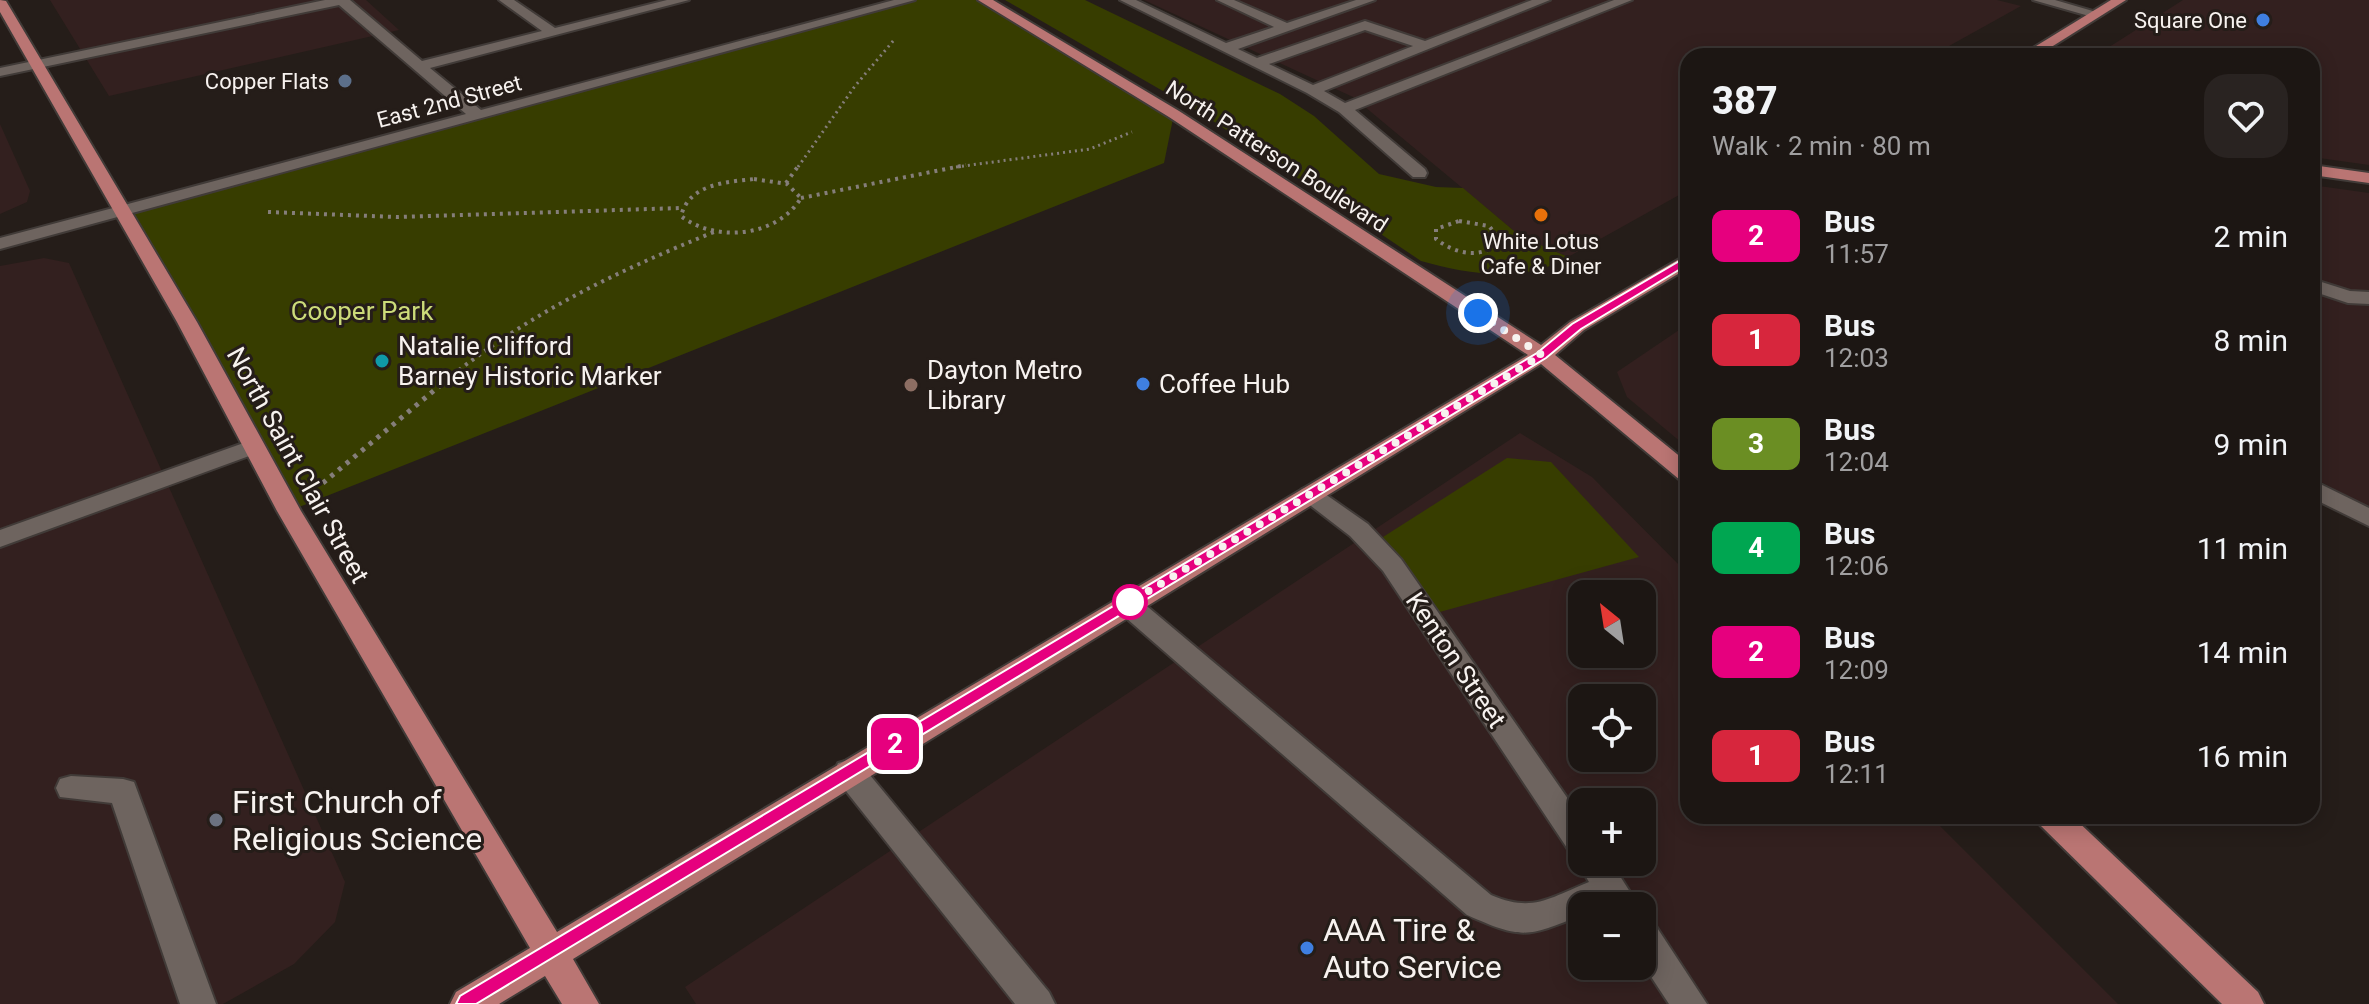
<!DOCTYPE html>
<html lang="en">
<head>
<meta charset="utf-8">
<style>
  body { margin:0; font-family:Roboto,sans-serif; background:#292321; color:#f1f3f6; height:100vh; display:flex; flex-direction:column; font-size:30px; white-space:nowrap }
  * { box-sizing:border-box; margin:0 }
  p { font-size:26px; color:#a09fa0 }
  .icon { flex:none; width:44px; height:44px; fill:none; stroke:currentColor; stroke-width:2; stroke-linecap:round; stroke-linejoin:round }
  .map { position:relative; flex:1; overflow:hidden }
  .sheet { position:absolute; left:1680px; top:48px; width:640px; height:776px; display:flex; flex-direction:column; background:#1c1613; border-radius:24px; box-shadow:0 4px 20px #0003,0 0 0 2px #3a3533 }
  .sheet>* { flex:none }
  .badge { padding:0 16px; border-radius:12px; font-size:28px; line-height:52px }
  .needle { width:52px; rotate:330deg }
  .buttons { position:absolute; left:1568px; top:580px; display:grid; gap:16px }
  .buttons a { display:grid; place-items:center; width:88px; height:88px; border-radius:16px; background:#1c1613; box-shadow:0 4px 20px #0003,0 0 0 2px #3a3533; font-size:40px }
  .you { position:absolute; width:40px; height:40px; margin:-20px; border:6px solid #fff; border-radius:50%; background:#1a73e8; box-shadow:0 0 0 12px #1a73e833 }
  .map>.badge { position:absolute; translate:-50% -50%; box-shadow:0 0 0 4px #fff }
  .round { display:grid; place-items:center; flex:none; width:84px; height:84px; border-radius:24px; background:#292321 }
  .summary { display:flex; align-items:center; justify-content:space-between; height:136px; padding:0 32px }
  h1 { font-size:38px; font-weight:800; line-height:60px }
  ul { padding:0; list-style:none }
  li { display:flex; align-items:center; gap:24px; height:104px; padding:0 32px }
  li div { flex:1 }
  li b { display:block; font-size:30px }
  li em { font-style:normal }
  li .badge { min-width:88px; font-weight:700; text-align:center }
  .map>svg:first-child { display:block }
</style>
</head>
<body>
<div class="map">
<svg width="2369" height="1004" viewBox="0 0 2369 1004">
  <rect width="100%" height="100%" fill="#251d19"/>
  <!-- commercial -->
  <g fill="#33201f" fill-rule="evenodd">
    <path d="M50,0H366L399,30L109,96Z"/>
    <path d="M1144,0H1997L2021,6L1931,56H1688V190L1568,257L1520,236L1353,97Z"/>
    <path d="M2183,0H2369V165L2312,157V56H2095Z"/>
    <path d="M0,124L30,191L27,202L0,214Z"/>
    <path d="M2312,185L2369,193V508L2312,477Z"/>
    <path d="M44,258L69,263L345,882L335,922L294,964L223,1004H0V266Z"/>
    <path d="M1688,324V448L1627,397L1617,372Z"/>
    <path d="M1520,433L1592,477L1688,574V816H1930L2118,1004H696L685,987ZM1582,594H1642V654H1582ZM1582,698H1642V758H1582ZM1582,802H1642V862H1582ZM1582,906H1642V966H1582Z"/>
  </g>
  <!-- green -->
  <g fill="#373d00">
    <path d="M909,0H984L1174,114L1164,163L289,511L122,211Z"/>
    <path d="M1005,0H1085L1280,94L1314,116L1379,174L1436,187L1463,188L1520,236L1568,257C1525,284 1467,274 1421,261L1201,113Z"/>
    <path d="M1507,458L1551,462L1639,557L1436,613L1383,537Z"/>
  </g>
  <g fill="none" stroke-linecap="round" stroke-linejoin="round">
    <!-- minor casing -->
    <g stroke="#413b38" stroke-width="4">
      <g id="minor">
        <path d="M325,0H350L422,61L542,31L499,0H514L555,28L667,0H689L430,68L481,110L894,0H915L0,249V238L466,114L339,5L0,76V68Z"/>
        <path d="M1120,0H1136L1226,43L1274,27L1217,0H1234L1287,23L1356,0H1375L1238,49L1257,58L1365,21L1425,41L1532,0H1550L1324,91L1345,103L1614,0H1632L1355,110L1425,169L1427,173L1425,177H1413L1339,112L1307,93ZM1365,30L1413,46L1313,85L1269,64Z"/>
        <path d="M2033,0H2055L2103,14L2096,18Z"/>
        <path d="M2312,279L2350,291L2369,292V304L2348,303L2312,291Z"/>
        <path d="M252,440L260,442L263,447L260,452L0,547V530Z"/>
        <path d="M2312,480L2369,508V526L2312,498Z"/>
        <path d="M1310,486L1318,489L1368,524L1401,559L1582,819V862H1611L1639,906H1582V915C1527,937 1523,940 1467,915L1118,611L1114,604L1118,597L1127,595L1136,597L1491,895C1533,913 1549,898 1589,882L1577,862L1579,857L1571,854L1383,571L1350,536L1302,499L1298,494L1302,489Z"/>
        <path d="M849,760L860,763L1049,992L1055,1004H1015L838,781L834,772L838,763Z"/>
        <path d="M71,776L123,779L134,782L216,1004H180L112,803L60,797L56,788L60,779Z"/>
        <path d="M1642,919L1654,923L1707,1004H1669L1642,963Z"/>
      </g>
    </g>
    <!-- major casing -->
    <g stroke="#413b38" stroke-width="4">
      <g id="major">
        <path d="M0,0L6,1L197,322L301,511L557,932L1528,355L1169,117L978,0H993L1179,111L1541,345L1570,322L1688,254V268L1584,330L1555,355L1688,463V482L1680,480L1541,364L573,959L599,1004H562L545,976L499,1004H450L456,992L530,948L277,511L177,322L0,12Z"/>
        <path d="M2111,0H2126L2037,56H2020Z"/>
        <path d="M2312,165L2369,173V183L2312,175Z"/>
        <path d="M2036,816H2072L2258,992L2264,1004H2222L2040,825Z"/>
      </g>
    </g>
    <!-- path-far2 -->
    <g stroke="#857e7a" stroke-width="3" stroke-dasharray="2 4" stroke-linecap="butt">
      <path d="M798,167L855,86L894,40"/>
      <path d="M956,167L1090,149L1132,132"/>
    </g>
    <!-- path-far1 -->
    <g stroke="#857e7a" stroke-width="4" stroke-dasharray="3 5" stroke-linecap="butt">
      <path d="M754,179L787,184L801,198C777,237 716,243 681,216C689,184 726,182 754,179Z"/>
      <path d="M786,183L799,165"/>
      <path d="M801,198L966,165"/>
      <path d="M268,212L397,217L682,208"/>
      <path d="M1459,221L1489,226L1501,241C1482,260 1455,254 1436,239V229Z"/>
      <path d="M446,380C532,312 613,273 714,232"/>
    </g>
    <!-- path -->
    <path stroke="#857e7a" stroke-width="5" stroke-dasharray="4 6" stroke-linecap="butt" d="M323,483L449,378"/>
    <!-- minor -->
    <use href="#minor" fill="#6e645f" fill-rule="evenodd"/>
    <!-- major -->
    <use href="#major" fill="#ba7573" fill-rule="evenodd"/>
  </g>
  <!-- line -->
  <path fill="#e6007e" stroke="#fff" stroke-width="2" d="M1688,256L1694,260L1692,262L1581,329L1546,358L476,1004H456L460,996L1537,353L1572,324Z"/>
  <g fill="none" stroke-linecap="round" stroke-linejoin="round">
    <!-- walk -->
    <path stroke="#f7f2ef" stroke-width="8" stroke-dasharray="0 14.4" d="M1130,602L1127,604L1542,355L1478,313"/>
  </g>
  <!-- markers -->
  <g fill="#3f7fe0" stroke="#251d19" stroke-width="3">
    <circle cx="2263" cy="20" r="8"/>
    <circle cx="1143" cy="384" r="8"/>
    <circle cx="1307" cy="948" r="8"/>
  </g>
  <circle fill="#5c6f8a" stroke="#251d19" stroke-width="3" cx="345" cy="81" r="8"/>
  <circle fill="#e8710a" stroke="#251d19" stroke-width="3" cx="1541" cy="215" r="8"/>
  <circle fill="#0f9aa8" stroke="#251d19" stroke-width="3" cx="382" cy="361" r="8"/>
  <circle fill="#8d6e63" stroke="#251d19" stroke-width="3" cx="911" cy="385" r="8"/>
  <circle fill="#fff" stroke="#e6007e" stroke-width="4" cx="1130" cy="602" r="16"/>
  <circle fill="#6b7280" stroke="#251d19" stroke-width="3" cx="216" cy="820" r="8"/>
  <g text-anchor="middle" stroke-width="6" stroke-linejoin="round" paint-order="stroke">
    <!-- far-poi labels -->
    <g font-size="22" fill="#f7f2ef" stroke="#251d19" text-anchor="end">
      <text x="2247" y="28">Square One</text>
      <text x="329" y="89">Copper Flats</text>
      <text x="1541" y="249" text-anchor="middle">White Lotus<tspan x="1541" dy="25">Cafe &amp; Diner</tspan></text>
    </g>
    <!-- far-street labels -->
    <g font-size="22" fill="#f7f2ef" stroke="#251d19">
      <text transform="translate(449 101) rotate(-15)" y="8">East 2nd Street</text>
      <text transform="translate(1277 156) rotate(33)" y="8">North Patterson Boulevard</text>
    </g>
    <!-- park labels -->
    <g font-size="26" fill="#ccdb79" stroke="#251d19">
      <text x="362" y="320">Cooper Park</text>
    </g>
    <!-- poi labels -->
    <g font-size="26" fill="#f7f2ef" stroke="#251d19" text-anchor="start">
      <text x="398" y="355">Natalie Clifford<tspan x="398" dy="30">Barney Historic Marker</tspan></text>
      <text x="927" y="379">Dayton Metro<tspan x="927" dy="30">Library</tspan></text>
      <text x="1159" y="393">Coffee Hub</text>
    </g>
    <!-- street labels -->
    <g font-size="26" fill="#f7f2ef" stroke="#251d19">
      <text transform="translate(298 465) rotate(61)" y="9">North Saint Clair Street</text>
      <text transform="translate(1456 660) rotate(56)" y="9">Kenton Street</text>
    </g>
    <!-- near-poi labels -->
    <g font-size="32" fill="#f7f2ef" stroke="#251d19" text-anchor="start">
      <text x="232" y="813">First Church of<tspan x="232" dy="37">Religious Science</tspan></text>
      <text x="1323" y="941">AAA Tire &amp;<tspan x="1323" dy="37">Auto Service</tspan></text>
    </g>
  </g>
</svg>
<div class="buttons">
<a><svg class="needle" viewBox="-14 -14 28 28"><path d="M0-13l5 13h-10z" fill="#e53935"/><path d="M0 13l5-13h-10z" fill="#a09fa0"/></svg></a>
<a><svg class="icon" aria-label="locate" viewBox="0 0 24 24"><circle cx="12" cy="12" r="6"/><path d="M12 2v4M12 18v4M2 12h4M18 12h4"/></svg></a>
<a>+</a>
<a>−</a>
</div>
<div class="you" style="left:1478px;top:313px"></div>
<b class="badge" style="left:895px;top:744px;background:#e6007e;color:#fff">2</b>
<section class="sheet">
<div class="summary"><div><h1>387</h1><p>Walk · 2 min · 80 m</p></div><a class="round"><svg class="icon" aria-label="heart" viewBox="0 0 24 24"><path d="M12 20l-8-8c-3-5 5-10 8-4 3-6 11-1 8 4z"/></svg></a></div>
<ul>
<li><span class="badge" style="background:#e6007e;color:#fff">2</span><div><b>Bus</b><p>11:57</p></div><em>2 min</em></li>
<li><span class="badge" style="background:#d7263d;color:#fff">1</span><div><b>Bus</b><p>12:03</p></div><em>8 min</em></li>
<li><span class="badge" style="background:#6b8e23;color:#fff">3</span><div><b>Bus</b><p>12:04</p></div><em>9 min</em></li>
<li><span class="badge" style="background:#00a651;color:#fff">4</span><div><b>Bus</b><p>12:06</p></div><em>11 min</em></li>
<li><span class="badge" style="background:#e6007e;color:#fff">2</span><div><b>Bus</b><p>12:09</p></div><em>14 min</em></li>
<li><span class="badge" style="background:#d7263d;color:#fff">1</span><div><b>Bus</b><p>12:11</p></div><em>16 min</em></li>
</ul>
</section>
</div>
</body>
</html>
